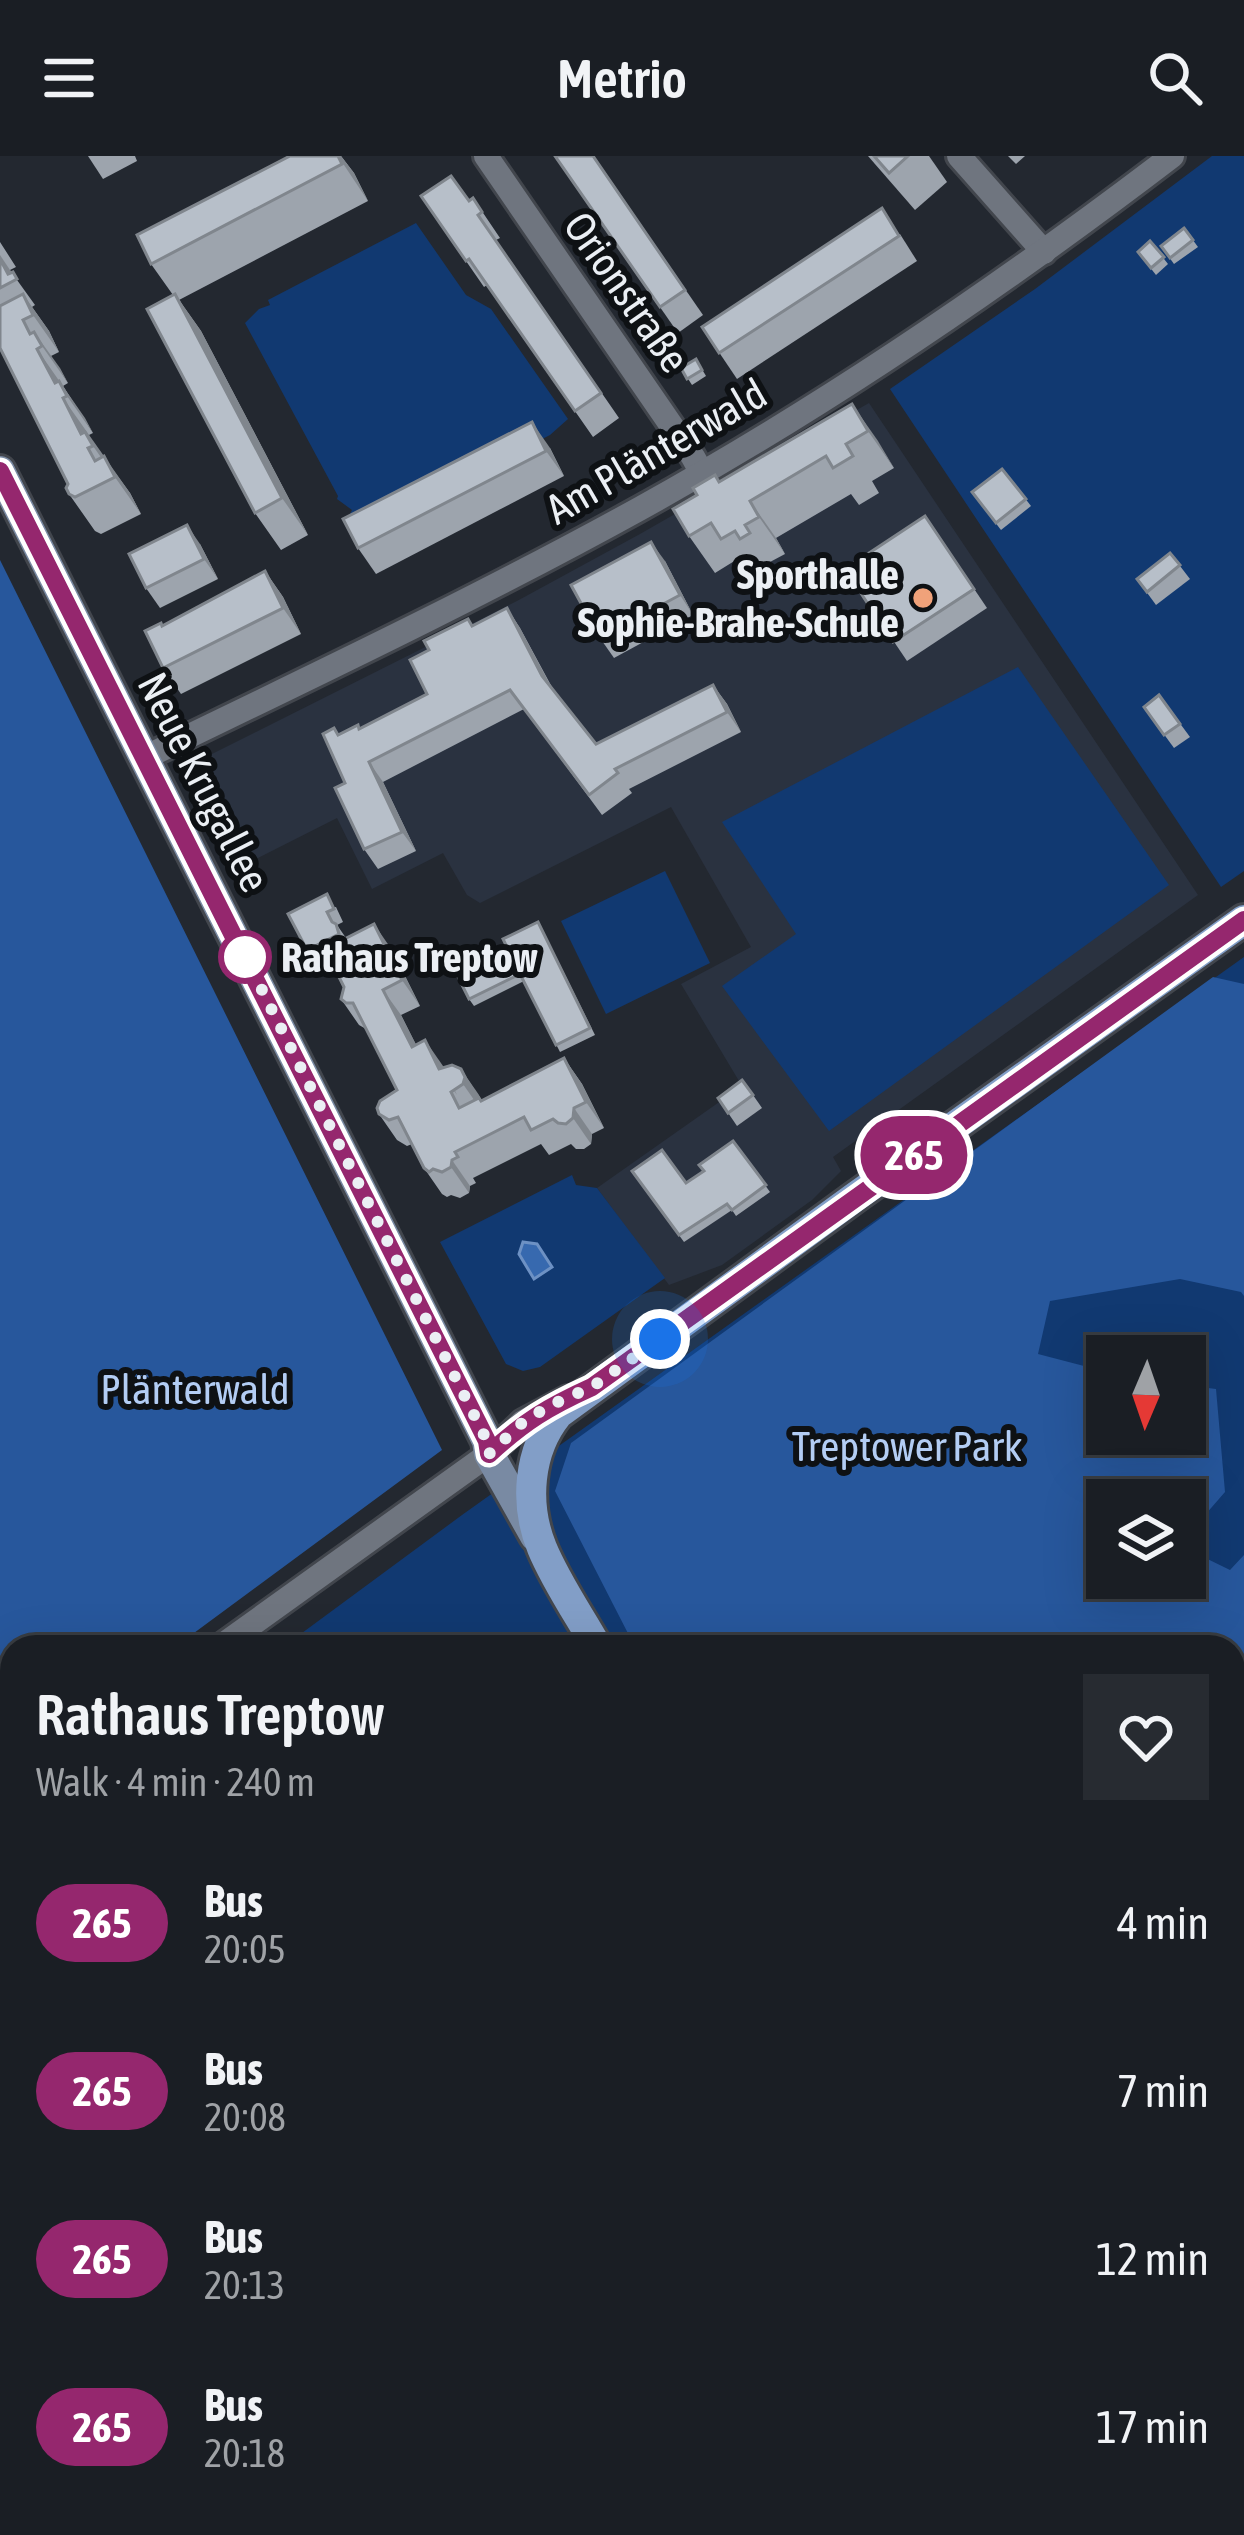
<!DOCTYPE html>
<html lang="en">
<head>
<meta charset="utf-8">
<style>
  body { margin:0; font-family:"Asap Condensed",sans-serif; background:#272b31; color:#f1f3f6; height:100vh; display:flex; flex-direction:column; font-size:45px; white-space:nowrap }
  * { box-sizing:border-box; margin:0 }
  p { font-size:39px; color:#9fa2a6 }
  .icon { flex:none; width:66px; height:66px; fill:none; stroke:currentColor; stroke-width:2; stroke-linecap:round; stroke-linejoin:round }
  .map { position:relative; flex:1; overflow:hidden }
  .drawer { position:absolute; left:0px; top:1479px; width:1245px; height:900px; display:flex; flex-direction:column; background:#1a1e24; border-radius:36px 36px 0 0; box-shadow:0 12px 48px #0002,0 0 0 3px #383c41 }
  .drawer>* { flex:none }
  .badge { padding:0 24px; border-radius:39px; font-size:42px; line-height:78px }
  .needle { width:78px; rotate:182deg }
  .fabs { position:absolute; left:1086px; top:1179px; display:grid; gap:24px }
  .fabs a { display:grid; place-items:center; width:120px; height:120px; border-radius:0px; background:#1a1e24; box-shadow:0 12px 48px #0002,0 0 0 3px #383c41; font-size:60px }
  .you { position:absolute; width:60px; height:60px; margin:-30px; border:9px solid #fff; border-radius:50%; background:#1a73e8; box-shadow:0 0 0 18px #1a73e833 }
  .map>.badge { position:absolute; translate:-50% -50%; box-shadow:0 0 0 6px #fff }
  .round { display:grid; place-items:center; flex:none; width:126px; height:126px; border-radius:0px; background:#272b31 }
  .head { display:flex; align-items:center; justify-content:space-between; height:204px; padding:0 36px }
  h1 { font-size:57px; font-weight:600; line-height:90px }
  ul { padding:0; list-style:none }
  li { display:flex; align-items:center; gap:36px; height:168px; padding:0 36px }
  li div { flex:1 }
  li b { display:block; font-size:45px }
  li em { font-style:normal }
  li .badge { min-width:132px; font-weight:700; text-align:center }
  header { display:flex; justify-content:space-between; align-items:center; height:156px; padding:0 36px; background:#1a1e24; font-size:54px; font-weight:600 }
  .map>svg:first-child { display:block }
</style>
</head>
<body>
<header><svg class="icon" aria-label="menu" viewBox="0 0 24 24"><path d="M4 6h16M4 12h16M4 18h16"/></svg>Metrio<svg class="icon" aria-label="search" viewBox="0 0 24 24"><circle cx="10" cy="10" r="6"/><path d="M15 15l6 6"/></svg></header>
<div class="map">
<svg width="1244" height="2379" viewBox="0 0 1244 2379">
  <rect width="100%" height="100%" fill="#232830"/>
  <!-- built -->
  <path fill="#2a3240" d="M869,247L1198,739L833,1001L841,1015L812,1044L722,1109L669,1129L597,1032L742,930L681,828L751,791L671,651L480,747L467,739L443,697L372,733L337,662L246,708L196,606L517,445L640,378Z"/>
  <!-- green -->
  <g fill="#113971" fill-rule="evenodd">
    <path d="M1212,0H1244V715L1221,731L890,233L1035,133Z"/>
    <path d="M416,67L466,139L491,153L568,263L550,279L369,371L349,360L352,354L337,343L338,340L245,167L259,153L270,149L268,144Z"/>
    <path d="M1018,511L1169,729L829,975L722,830L796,778L722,666Z"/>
    <path d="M665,715L710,807L606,858L561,765Z"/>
    <path d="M1244,801V2379H731L726,2367H1233V1491H283L462,1359ZM1107,1200H1185V1278H1107ZM1107,1344H1185V1422H1107Z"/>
    <path d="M572,1019L576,1029L597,1032L665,1122L540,1211L523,1215L506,1208L440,1086Z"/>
    <path d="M12,1746V1809H0V1763Z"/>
    <path d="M8,2109L12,2117V2209L0,2202V2112Z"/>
    <path d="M90,2367H404L407,2373L420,2379H81Z"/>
  </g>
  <!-- forest -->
  <g fill="#27579c">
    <path d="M0,404L442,1294L175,1491H12V1611L0,1620Z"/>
    <path d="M1213,821L1244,828V1140L1241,1136L1180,1123L1050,1145L1038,1198L1107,1216V1278H1185V1229L1216,1233L1225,1336L1185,1382V1344H1107V1422H1185V1392L1230,1414L1244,1399V1670L1233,1666V1491H635L555,1335L571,1287Z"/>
    <path d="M0,2202L12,2209V2367H90L81,2379H0Z"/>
    <path d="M1233,2207L1239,2209L1244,2217V2379H1099L1087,2367H1233Z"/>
    <path d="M404,2367H519L526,2379H420L407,2373Z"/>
  </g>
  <!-- water -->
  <g fill="#3769af" stroke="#6d91c4" stroke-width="3">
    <path d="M523,1086L537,1088L552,1111L534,1123L519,1098Z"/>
    <path d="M0,1809H12V2107L0,2112Z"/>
    <path d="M519,2367H726L731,2379H526Z"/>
  </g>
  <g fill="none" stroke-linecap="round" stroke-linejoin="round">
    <!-- stream -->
    <path stroke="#6d91c4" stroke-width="6" d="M1233,1909L1244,1900"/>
    <!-- street casing -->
    <g stroke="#42464d" stroke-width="30">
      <g id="street">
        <path d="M486,0L693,301L702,317"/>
        <path d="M959,0L1044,96"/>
        <path d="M144,602C311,521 478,442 641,352C827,249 1003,129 1172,0"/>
        <path d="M220,1491L489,1298L523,1266L568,1242"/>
        <path d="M0,1650L12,1641"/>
        <path d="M0,1699L12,1680"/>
      </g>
    </g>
    <!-- secondary casing -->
    <g stroke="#42464d" stroke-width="36">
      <path id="secondary" d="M0,315L487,1285L489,1298L535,1380"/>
    </g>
    <!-- primary casing -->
    <g stroke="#42464d" stroke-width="36">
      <g id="primary">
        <path d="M597,1491C579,1459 556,1426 542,1392C524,1348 528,1295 558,1258L855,1041L1244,764"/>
        <path d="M1051,2367L1058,2379"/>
      </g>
    </g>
    <!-- street -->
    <use href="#street" stroke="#6f757f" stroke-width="24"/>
    <!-- secondary -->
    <use href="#secondary" stroke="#798aa3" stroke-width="30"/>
    <!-- primary -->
    <use href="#primary" stroke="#829ec7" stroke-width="30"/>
  </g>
  <!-- wall -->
  <g fill="#9da4ad">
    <path d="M88,0H135L137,5L103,23Z"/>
    <path d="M290,0H341L354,17L368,45L179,144L201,175L308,379L281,394L255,357L173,139L151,108Z"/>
    <path d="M555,0H593L703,159L678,177Z"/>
    <path d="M868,0H929L947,26L915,54Z"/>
    <path d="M1008,0H1025L1016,8Z"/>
    <path d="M421,40L469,45L473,42L500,82L496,84L619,262L593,281L487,129L484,131Z"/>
    <path d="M1184,72L1198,91L1174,108L1161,90Z"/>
    <path d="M900,78L917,105L737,223L702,171Z"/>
    <path d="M1150,85L1168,108L1156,119L1138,96Z"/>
    <path d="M0,86L16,111L10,114L12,117L35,149L32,151L49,175L59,196L51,200L68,227L63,230L65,233L93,277L89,279L91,284L130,337L141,358L101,378L95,375L69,338L68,328L0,192Z"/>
    <path d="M696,203L706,220L692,229L681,212Z"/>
    <path d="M852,248L894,312L872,325L879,337L859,349L851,338L776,382L785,398L770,406L776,414L766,420L760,412L747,420L736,404L715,417L689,380L720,325Z"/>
    <path d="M550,292L564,320L376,418L358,392Z"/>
    <path d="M1002,313L1031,350L1001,374L972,336Z"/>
    <path d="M925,360L987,452L907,505L845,413Z"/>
    <path d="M200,388L218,423L160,452L146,432Z"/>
    <path d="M1170,397L1190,423L1156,449L1137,423Z"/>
    <path d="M665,405L693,459L614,502L600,482Z"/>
    <path d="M265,415L283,441L301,478L181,538L163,512V470Z"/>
    <path d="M507,452L520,472L553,533L596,588L713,529L727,548L741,576L629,633L632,637L602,659L524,553L383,626L416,695L378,713L364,693L345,627L334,572L339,579L360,572L427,538L473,469Z"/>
    <path d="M1159,539L1190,581L1174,592L1144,551Z"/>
    <path d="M336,751L343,766L337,769L346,782L392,794L420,850L401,859L416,889L444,912L461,913L482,945L564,902L582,928L604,972L592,978L591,988L584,993H576L571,988L549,999L541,988L473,1022L476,1027L470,1030L469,1037L460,1042L451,1039L447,1041L442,1038L424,1012L412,988L407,990L397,984L379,958L397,934L366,873L359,869L341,843L344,831L329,801L316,807L307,794L288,758Z"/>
    <path d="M542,773L595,879L560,896L524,825L474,850L469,843Z"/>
    <path d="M753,939L762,952L737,970L718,942Z"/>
    <path d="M733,985L770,1036L736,1060L732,1054L684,1086L632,1015L686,1027L704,1015Z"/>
    <path d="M0,2319L35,2367L27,2379L0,2363Z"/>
    <path d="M915,2367H956L940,2379H925Z"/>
  </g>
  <!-- shaded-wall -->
  <g fill="#80868d">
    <path d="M338,0H341L354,17L368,45Z"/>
    <path d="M0,99L10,114L16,124L8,118L0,103Z"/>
    <path d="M23,138L49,175L59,196L33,159Z"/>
    <path d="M175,138L201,175L308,379L282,342Z"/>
    <path d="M34,176L60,212L68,227L42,190Z"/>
    <path d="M37,193L85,262L93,277L67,240L55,227Z"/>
    <path d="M63,242L130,337L141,358L93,290L81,278Z"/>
    <path d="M852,248L878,285L894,312L868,275Z"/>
    <path d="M532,266L550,292L564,320L546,295Z"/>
    <path d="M750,345L776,382L785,398L759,361Z"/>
    <path d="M187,369L200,388L218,423L204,403Z"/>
    <path d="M651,386L665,405L693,459L680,439Z"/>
    <path d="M265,415L283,441L301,478L283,452Z"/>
    <path d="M507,452L520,472L556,540L542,520Z"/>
    <path d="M713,529L727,548L741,576L727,556Z"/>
    <path d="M369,606L383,626L416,695L402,676Z"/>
    <path d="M374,768L392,794L420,850L402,824Z"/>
    <path d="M383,834L401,859L430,916L412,891Z"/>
    <path d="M425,884L443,910L457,939L439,913Z"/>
    <path d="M564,902L582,928L604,972L586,946Z"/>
    <path d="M461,913L479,939L482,946L481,954L463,928Z"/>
    <path d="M574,952L592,978L591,988L573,962Z"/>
    <path d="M452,1004L470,1030L469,1037L451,1011Z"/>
    <path d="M26,2367H35L27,2379L22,2374Z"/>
  </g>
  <!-- building -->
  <g fill="#b7bfc9" stroke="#80868d" stroke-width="3">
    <path d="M290,0H338L342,8L151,108L137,79Z"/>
    <path d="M555,0H593L685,134L660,151Z"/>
    <path d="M874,0H908L889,17Z"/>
    <path d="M451,20L469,45L473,42L482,56L478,59L601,237L575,255L469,103L466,105L421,40Z"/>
    <path d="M882,52L899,80L719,197L702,171Z"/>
    <path d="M1184,72L1193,84L1170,102L1161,90Z"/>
    <path d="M1150,85L1164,101L1151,112L1138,96Z"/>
    <path d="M0,103L8,118L13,116L17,123L0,132Z"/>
    <path d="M23,138L33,159L23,164L30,178L34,176L42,190L37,193L55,227L59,225L67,240L63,242L81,278L85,276L93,290L88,292L95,305L104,300L115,321L75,341L69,338L66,332L68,328L0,192V150Z"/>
    <path d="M175,138L282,342L255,357L147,153Z"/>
    <path d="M696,203L702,214L687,223L681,212Z"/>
    <path d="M852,248L868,275L846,288L853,300L833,312L826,300L750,345L759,361L745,369L750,377L740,383L735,375L721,383L711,367L689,380L673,353L697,339L693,332L715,319L719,326Z"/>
    <path d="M532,266L546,295L358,392L343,363Z"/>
    <path d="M1002,313L1026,343L996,367L972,336Z"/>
    <path d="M925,360L974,433L893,486L845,413Z"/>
    <path d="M187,369L204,403L146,432L129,398Z"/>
    <path d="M651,386L680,439L600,482L571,429Z"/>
    <path d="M1170,397L1180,409L1147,436L1137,423Z"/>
    <path d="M265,415L283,452L163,512L145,475L161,467L162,470Z"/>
    <path d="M507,452L542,520L596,588L713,529L727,556L615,613L618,617L589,639L510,534L369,606L402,676L364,693L335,632L345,627L323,578L334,572L338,579L358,569L359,573L427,538L410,504L429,494L424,485L468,463L472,470Z"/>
    <path d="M1159,539L1180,568L1164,579L1144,551Z"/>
    <path d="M327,738L334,753L327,756L332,766L336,768L339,778L307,794L288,758Z"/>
    <path d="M538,766L590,872L556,889L520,818L469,843L456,817L507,791L503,783Z"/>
    <path d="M374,768L402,824L383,834L412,891L425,884L439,913L452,909L461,913L465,921L463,928L451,936L459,952L479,942L481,945L564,902L586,946L574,952L573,962L566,968L558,967L553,963L531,974L524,961L455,996L458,1001L452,1004L451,1011L442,1016L433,1013L429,1016L424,1012L398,961L389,964L379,958L377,952L380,945L397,934L353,847H346L341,843L344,831L325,793Z"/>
    <path d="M742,924L753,939L728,957L718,942Z"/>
    <path d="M733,985L766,1029L732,1054L727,1048L679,1079L632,1015L662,994L686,1027L704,1015L699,1009Z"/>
    <path d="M1238,1789H1244V1822L1237,1821V1810H1233V1800H1237Z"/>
    <path d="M0,2319L12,2327V2367H26L22,2374L0,2359Z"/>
  </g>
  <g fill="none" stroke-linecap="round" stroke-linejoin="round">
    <!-- line casing -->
    <g stroke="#fff" stroke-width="27">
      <path id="line" d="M0,315L487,1285L489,1298C525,1265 548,1251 592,1231L1244,764"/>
    </g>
    <!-- line -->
    <use href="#line" stroke="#95276e" stroke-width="18"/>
    <!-- walk -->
    <path stroke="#ebeff4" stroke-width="12" stroke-dasharray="0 21.6" d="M245,801L244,798L487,1285L489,1298L523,1266L551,1249L592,1231L660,1183"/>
  </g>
  <!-- markers -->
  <circle fill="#f0a27a" stroke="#0e1114" stroke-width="4.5" cx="923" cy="442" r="12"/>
  <circle fill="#fff" stroke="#95276e" stroke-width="6" cx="245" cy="801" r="24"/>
  <g text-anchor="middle" stroke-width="12" stroke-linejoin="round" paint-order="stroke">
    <!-- street labels -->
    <g font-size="42" fill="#ebeff4" stroke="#0e1114">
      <text transform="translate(627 136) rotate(55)" y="15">Orionstraße</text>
      <text transform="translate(656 295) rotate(-30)" y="15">Am Plänterwald</text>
      <text transform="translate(204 626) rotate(63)" y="15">Neue Krugallee</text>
    </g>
    <!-- poi labels -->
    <g font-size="42" font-weight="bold" fill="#ebeff4" stroke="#0e1114" text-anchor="end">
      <text x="899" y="433">Sporthalle<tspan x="899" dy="48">Sophie-Brahe-Schule</tspan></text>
    </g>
    <!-- stop labels -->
    <g font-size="42" font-weight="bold" fill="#ebeff4" stroke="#0e1114" text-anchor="start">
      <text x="281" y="816">Rathaus Treptow</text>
    </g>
    <!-- park labels -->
    <g font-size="42" fill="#b3cdf4" stroke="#0e1114">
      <text x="195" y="1248">Plänterwald</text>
      <text x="907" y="1305">Treptower Park</text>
    </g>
  </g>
</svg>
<div class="fabs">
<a><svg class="needle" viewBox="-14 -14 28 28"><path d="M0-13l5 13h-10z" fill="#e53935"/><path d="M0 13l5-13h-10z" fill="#9fa2a6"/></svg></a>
<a><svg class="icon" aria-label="layers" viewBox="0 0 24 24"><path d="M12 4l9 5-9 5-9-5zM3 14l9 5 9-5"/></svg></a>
</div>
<div class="you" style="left:660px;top:1183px"></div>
<b class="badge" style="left:914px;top:999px;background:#95276e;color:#fff">265</b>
<section class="drawer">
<div class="head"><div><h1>Rathaus Treptow</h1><p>Walk · 4 min · 240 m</p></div><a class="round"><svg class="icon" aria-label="heart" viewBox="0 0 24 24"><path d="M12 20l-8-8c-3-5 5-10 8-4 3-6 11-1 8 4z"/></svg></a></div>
<ul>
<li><span class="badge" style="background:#95276e;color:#fff">265</span><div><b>Bus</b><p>20:05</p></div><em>4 min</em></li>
<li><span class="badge" style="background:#95276e;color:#fff">265</span><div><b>Bus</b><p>20:08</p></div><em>7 min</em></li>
<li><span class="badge" style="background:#95276e;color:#fff">265</span><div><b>Bus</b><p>20:13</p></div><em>12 min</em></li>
<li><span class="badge" style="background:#95276e;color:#fff">265</span><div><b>Bus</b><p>20:18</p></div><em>17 min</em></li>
</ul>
</section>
</div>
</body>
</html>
